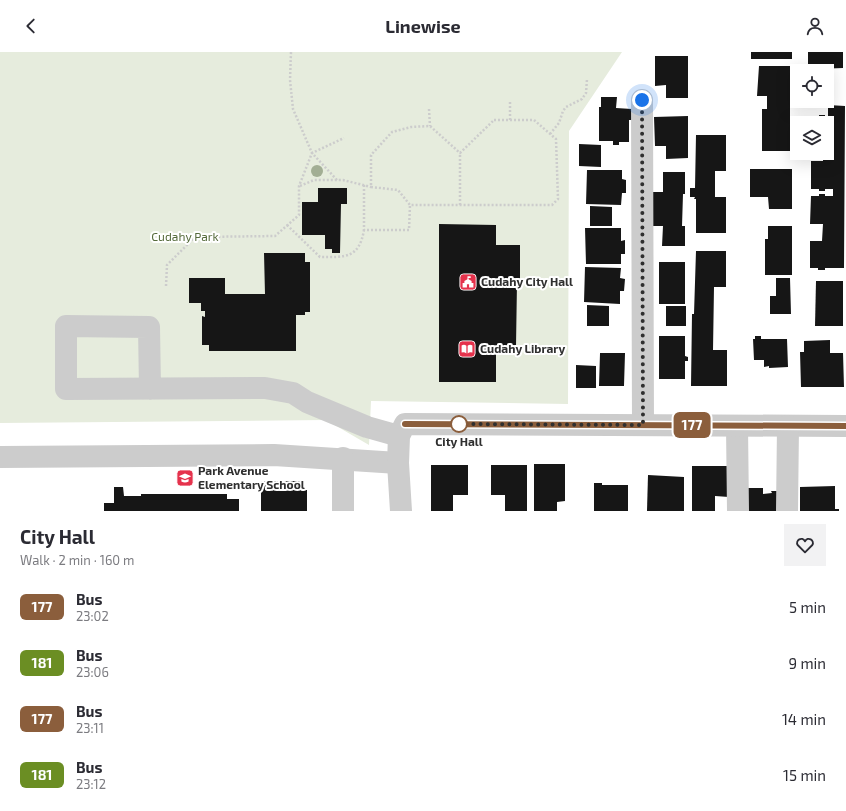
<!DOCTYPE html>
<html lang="en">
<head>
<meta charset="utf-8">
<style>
  body { margin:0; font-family:"Exo 2",sans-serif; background:#f2f2f3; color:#2b2b33; height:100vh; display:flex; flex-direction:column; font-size:15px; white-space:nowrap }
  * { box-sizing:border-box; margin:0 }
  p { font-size:13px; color:#7c7c81 }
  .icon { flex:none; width:22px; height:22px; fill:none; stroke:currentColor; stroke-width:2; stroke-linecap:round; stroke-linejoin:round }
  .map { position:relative; height:459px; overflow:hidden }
  .sheet { display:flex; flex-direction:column; background:#fff; flex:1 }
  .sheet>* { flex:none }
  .badge { padding:0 8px; border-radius:6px; font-size:14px; line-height:26px }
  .buttons { position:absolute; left:790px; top:12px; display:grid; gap:8px }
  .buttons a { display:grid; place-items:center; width:44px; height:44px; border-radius:0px; background:#fff; box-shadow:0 4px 16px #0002; font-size:20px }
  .you { position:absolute; width:20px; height:20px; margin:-10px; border:3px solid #fff; border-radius:50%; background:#1a73e8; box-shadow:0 0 0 6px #1a73e833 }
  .map>.badge { position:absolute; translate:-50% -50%; box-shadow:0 0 0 2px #fff }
  .round { display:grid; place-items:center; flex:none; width:42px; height:42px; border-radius:0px; background:#f2f2f3 }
  .headline { display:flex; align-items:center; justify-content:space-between; height:68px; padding:0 20px }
  h1 { font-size:19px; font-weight:700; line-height:30px }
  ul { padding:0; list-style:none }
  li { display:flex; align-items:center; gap:12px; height:56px; padding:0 20px }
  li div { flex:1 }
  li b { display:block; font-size:15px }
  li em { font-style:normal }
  li .badge { min-width:44px; font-weight:700; text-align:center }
  header { display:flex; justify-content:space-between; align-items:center; height:52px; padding:0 20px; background:#fff; font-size:18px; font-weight:700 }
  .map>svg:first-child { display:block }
</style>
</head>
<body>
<header><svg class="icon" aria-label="back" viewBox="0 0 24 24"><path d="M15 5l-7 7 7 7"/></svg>Linewise<svg class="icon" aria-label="person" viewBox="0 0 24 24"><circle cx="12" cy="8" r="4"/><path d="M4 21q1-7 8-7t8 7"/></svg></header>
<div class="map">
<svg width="846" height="459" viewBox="0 0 846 459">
  <rect width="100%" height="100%" fill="#fff"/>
  <!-- green -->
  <path fill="#e6ecdd" d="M0,0H622L569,79L568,352L371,349L369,393L326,368L0,371Z"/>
  <!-- building -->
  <g fill="#161616">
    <rect x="751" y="0" width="41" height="7"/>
    <path d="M808,0H843V16L817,17V16H808Z"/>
    <path d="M655,4H688V46H666V33L655,34Z"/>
    <path d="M759,14H792V44H790V99H762V57H767V44H757Z"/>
    <path d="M601,45H617L616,56L632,57V68H629V90H619V93H613V89H599V55H601Z"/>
    <path d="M828,53L845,54L844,216H825V218H818V216H810V189H822L823,172H810L811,144H819V142H825V144H833V137H825V139H819V137H811V109H823V101H827V71H811V65H819V63H825V65H828Z"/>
    <path d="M688,64V106L666,107V94H655L654,65Z"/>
    <path d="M696,83H726V119H715V145H726V181H696V147H694L695,145H690V136H695Z"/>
    <path d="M579,92L601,93V115L579,114Z"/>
    <path d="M750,117H792V157H769L768,145H750Z"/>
    <path d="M587,118H622V127L626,128V141H622L621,153L586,152Z"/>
    <path d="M663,120H685V142H683L682,174H685V194H662L663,174H651V140H663Z"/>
    <path d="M318,136H347V152H341L340,201H332V197H325V183H302V150H318Z"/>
    <path d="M590,154L612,155V174H590Z"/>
    <path d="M439,172L496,173V193H520V230H517L516,294H496V330H439Z"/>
    <path d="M768,174H792V223H765V187H768Z"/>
    <path d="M585,176H621V189L625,188V202H621V212H586Z"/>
    <path d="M696,199H726V235H714L713,298H727V334H691L692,262H694Z"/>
    <path d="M264,201H305V210H310V260H305V263H296V299H209V293H202V264L205,265V259H201V251H189V226H225V242H265Z"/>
    <rect x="659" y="210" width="26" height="42"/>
    <path d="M585,215L621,216L620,226L625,227L624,239H620V252L584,250Z"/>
    <path d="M776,226H790L791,262H770V244H776Z"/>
    <path d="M816,229H843V274H815Z"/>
    <path d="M587,253L609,254V274H587Z"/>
    <rect x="666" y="254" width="20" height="20"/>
    <path d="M659,284H685V304L688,305V309H685V327H659Z"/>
    <path d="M755,284H761V287H787L788,315L769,316V314L764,315V308H754L753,287H755Z"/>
    <path d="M830,288V301H843L844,335H801L800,300H804V289Z"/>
    <path d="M600,301H625L624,334H599Z"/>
    <path d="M576,313L596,314V336H576Z"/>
    <path d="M534,412H565V449L557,450V459H534Z"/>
    <path d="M431,413H468V443H453V459H431Z"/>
    <path d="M491,413H527V459H505V443H491Z"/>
    <path d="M692,414H729V445L715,444V459H692Z"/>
    <path d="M648,423L684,425V459H647Z"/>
    <path d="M261,429H305V438H307V459H261Z"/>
    <path d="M594,431H602V433H628V459H594Z"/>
    <path d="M835,434V457H839V459H800V435Z"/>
    <path d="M114,435H123L124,444H141V442H227V447H239V459H104V451H114Z"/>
    <path d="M744,436H763V442L772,441L771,439H782L781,459H745Z"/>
  </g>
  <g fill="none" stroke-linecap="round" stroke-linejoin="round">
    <!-- path -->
    <g stroke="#ccc" stroke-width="2.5" stroke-dasharray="2 2" stroke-linecap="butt">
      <path d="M429,57L430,74"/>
      <path d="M494,68H534L556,87L558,147L552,153H410L398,138L371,135V103L392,80L411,75L430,74L460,101Z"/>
      <path d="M510,68V50"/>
      <path d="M550,82L559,71L563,59L566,55L582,47L586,41L587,27"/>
      <path d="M337,128L312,101L344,86"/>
      <path d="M364,133V178H409L410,153"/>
      <path d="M300,134L314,128H343L371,135"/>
      <path d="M460,153V101"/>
      <path d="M287,173L320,205C345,205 359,207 364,178"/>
      <path d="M166,234L167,213L195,185L275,184L299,163V134L312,101L293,57L290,28L291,0"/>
    </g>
    <!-- minor -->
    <g stroke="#ccc" stroke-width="22">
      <path d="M642,48L643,373"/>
      <path d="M150,337L149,275L66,274V337L265,336L293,341L307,350L367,375L399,384"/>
      <path d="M737,374L738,459"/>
      <path d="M0,405L274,403L398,411"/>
      <path d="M343,406V459"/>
      <path d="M401,459L398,411L399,384L405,372L846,374"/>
      <path d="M787,459L788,374"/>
    </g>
  </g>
  <!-- trees -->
  <circle fill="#a2ae94" cx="317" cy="119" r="6"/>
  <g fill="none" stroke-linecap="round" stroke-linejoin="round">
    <!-- line casing -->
    <g stroke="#fff" stroke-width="9">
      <path id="line" d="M405,372L846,374"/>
    </g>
    <!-- line -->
    <use href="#line" stroke="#8b5e3c" stroke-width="6"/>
    <!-- walk -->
    <path stroke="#2f2f2f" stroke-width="4" stroke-dasharray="0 7.2" d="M459,372L643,373L642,48"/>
  </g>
  <!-- icons -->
  <defs>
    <g id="civic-square" transform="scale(0.9)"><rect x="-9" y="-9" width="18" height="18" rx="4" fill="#e5324c" stroke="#fff"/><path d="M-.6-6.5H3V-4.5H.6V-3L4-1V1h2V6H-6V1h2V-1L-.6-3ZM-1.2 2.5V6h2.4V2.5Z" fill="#fff"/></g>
    <g id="library-square" transform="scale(0.9)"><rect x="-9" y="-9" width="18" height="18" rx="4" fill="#e5324c" stroke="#fff"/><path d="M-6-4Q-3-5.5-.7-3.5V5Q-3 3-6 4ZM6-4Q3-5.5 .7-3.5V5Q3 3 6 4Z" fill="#fff"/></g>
    <g id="school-square" transform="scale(0.9)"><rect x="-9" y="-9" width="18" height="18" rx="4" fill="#e5324c" stroke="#fff"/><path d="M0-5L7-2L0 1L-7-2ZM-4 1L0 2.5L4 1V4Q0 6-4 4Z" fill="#fff"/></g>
  </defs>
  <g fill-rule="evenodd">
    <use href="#civic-square" x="468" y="230"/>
    <use href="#library-square" x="467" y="297"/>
    <use href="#school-square" x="185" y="426"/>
  </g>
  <!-- markers -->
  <circle fill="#fff" stroke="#8b5e3c" stroke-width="2" cx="459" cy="372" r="8"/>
  <g text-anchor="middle" stroke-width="4" stroke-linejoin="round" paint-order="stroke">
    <!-- park labels -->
    <g font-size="12" fill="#566b3c" stroke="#fff">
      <text x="185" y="189">Cudahy Park</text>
    </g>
    <!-- poi labels -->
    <g font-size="12" font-weight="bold" fill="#2f2f2f" stroke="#fff" text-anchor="start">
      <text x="481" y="234">Cudahy City Hall</text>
      <text x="480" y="301">Cudahy Library</text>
      <text x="198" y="423">Park Avenue<tspan x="198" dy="14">Elementary School</tspan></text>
    </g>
    <!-- stop labels -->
    <g font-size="12" font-weight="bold" fill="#2f2f2f" stroke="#fff">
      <text x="459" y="394">City Hall</text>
    </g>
  </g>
</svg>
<div class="buttons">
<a><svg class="icon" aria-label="locate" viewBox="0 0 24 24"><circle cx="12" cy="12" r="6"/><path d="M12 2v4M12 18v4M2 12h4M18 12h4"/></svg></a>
<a><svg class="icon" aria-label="layers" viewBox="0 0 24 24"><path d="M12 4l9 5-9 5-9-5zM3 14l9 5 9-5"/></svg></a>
</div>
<div class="you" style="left:642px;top:48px"></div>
<b class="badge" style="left:692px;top:373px;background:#8b5e3c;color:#fff">177</b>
</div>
<section class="sheet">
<div class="headline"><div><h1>City Hall</h1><p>Walk · 2 min · 160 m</p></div><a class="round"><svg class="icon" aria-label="heart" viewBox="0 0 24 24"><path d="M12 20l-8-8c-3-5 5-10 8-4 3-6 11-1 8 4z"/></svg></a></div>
<ul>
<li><span class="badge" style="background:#8b5e3c;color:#fff">177</span><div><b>Bus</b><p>23:02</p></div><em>5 min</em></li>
<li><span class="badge" style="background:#6b8e23;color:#fff">181</span><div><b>Bus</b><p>23:06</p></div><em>9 min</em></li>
<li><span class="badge" style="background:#8b5e3c;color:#fff">177</span><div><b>Bus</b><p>23:11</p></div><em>14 min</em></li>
<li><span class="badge" style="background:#6b8e23;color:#fff">181</span><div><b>Bus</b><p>23:12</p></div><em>15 min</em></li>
</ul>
</section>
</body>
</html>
